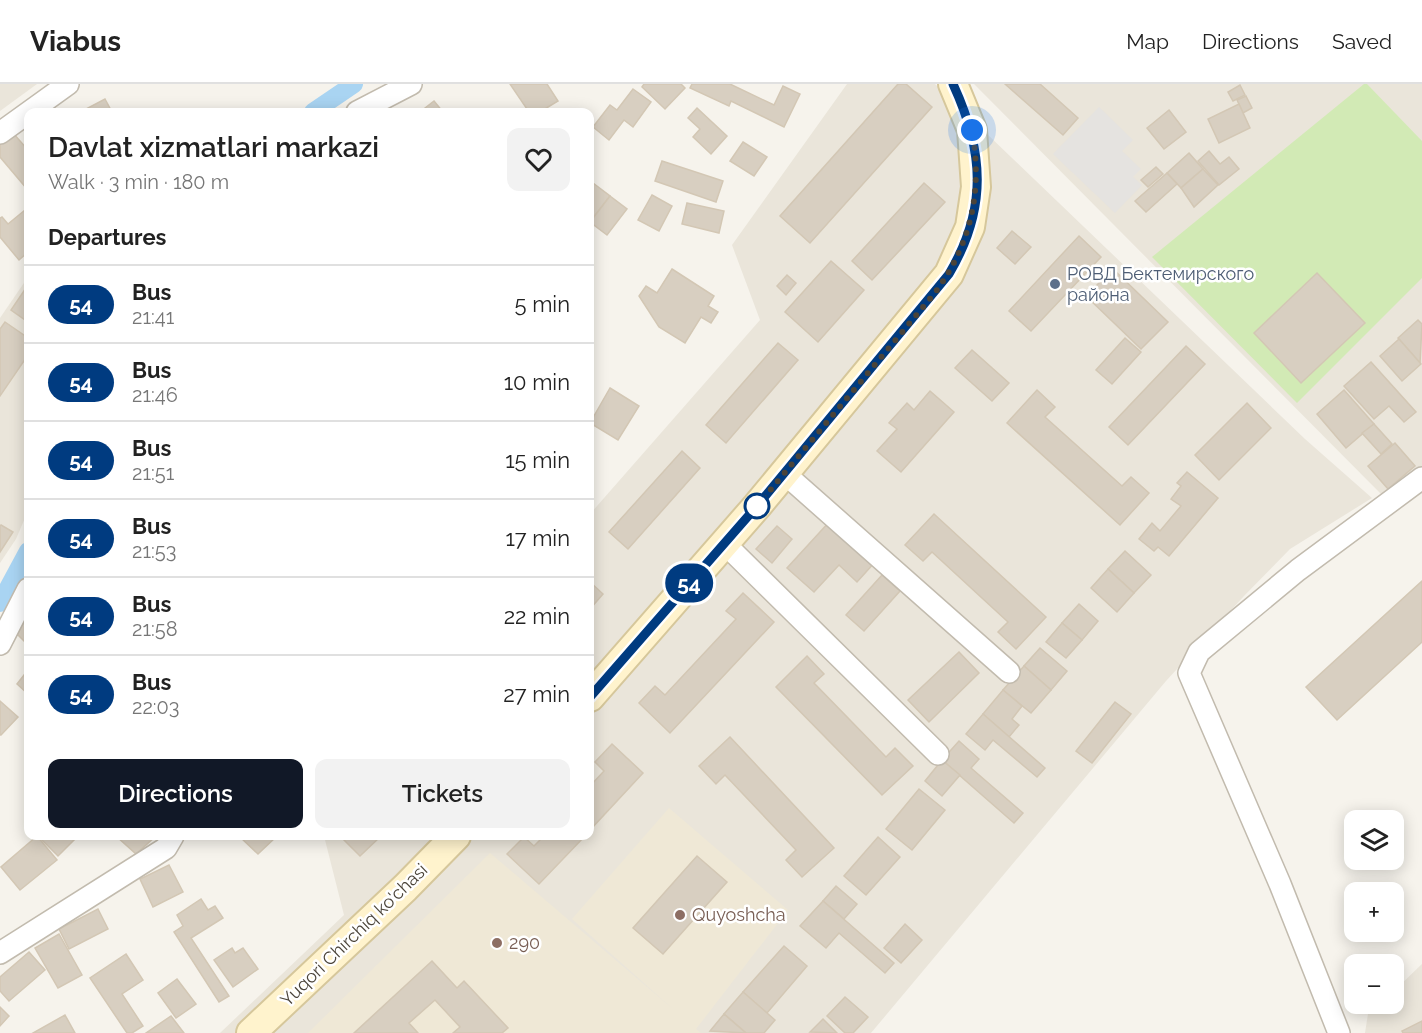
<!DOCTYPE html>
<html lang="en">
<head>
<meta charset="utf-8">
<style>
  body { margin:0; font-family:Raleway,sans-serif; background:#f2f2f2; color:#222; height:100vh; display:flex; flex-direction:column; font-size:22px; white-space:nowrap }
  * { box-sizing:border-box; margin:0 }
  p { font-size:20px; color:#767676 }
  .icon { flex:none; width:33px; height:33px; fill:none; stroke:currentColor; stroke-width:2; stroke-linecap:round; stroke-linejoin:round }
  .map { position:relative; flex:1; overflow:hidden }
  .side { position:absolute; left:24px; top:24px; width:570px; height:732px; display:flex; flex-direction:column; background:#fff; border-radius:12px; box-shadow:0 3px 15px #0003 }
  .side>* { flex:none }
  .badge { padding:0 12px; border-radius:20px; font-size:21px; line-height:39px }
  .fabs { position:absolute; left:1344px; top:726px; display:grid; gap:12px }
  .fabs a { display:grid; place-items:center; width:60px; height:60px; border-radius:12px; background:#fff; box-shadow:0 3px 15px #0003; font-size:30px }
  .you { position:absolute; width:30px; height:30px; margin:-15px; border:4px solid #fff; border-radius:50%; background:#1a73e8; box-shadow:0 0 0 9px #1a73e833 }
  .map>.badge { position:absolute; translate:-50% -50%; box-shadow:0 0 0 3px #fff }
  h2 { padding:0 24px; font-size:22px; line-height:54px }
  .round { display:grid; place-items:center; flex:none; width:63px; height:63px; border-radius:12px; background:#f2f2f2 }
  .overview { display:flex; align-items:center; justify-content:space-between; height:102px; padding:0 24px }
  h1 { font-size:28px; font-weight:600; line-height:45px }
  .primary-button { display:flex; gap:12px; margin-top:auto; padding:12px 24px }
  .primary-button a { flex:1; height:69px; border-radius:12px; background:#111827; color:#fff; font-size:24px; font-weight:600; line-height:69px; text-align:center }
  .primary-button a+a { background:#f2f2f2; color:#222 }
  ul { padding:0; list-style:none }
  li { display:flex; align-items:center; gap:18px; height:78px; padding:0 24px; border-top:2px solid #e0e0e0 }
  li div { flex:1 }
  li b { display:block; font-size:22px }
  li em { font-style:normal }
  li .badge { min-width:66px; font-weight:700; text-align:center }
  header { display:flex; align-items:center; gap:36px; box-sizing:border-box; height:84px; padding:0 30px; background:#fff; border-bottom:2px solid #e0e0e0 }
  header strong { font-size:28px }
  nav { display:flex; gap:33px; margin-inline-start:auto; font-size:21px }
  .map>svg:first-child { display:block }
</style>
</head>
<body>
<header>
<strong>Viabus</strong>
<nav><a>Map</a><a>Directions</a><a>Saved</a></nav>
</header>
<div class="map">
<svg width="1422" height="949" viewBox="0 0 1422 949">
  <rect width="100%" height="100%" fill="#f6f3ec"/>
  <!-- residential -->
  <g fill="#eae5da">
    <path d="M0,0H37L0,27Z"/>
    <path d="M847,0H935L1305,355L1372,414L1290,465L1244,512L1166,597L871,949H220L344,831L324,752H590V430L760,236L732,161Z"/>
    <path d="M974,0H1422V382L1383,412Z"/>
    <path d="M28,193V427L16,455L0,479V234Z"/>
    <path d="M1422,880V949H1365L1368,930L1380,920H1394V907Z"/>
  </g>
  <!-- education -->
  <path fill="#efe8d6" d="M669,724L788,826L696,945L701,949H308L490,769L673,925L572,835Z"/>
  <!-- green -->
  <path fill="#d2eab5" d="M1364,0H1367L1422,57V194L1297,319L1152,173Z"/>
  <!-- parking -->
  <path fill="#e5e3e0" d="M1099,23L1133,56L1122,67L1141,85L1133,93L1142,101L1115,129L1053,70Z"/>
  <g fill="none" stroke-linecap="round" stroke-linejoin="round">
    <!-- canal -->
    <g stroke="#a9d4f2" stroke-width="18">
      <path d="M313,28L354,0"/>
      <path d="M0,519L28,467"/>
    </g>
  </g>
  <!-- building -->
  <g fill="#d8cfc1" stroke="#d3c7b4" stroke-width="1.5">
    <path d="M510,0H547L558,17L540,28H529Z"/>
    <path d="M644,0H681L685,4L665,25L642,3Z"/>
    <path d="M692,0H730L774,21L783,2L800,10L784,43L731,17L729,22L690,4Z"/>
    <path d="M898,0H906L932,23L810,159L780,132Z"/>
    <path d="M1005,0H1040L1078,34L1063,51Z"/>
    <path d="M1240,1L1245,11L1233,17L1228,8Z"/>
    <path d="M633,5L651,18L633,43L624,36L609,56L593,43L610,21L617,26Z"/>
    <path d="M1246,12L1252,24L1243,29L1237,16Z"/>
    <path d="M105,15L112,28H85L84,26Z"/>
    <path d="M434,17L443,28H420Z"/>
    <path d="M1239,20L1250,44L1219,59L1208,35Z"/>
    <path d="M697,24L727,52L711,70L693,53L700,45L688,34Z"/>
    <path d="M1169,26L1186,48L1164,65L1147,44Z"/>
    <path d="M13,49L28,66L27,105L0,73V60Z"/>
    <path d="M743,58L767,73L754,92L730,77Z"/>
    <path d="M1209,67L1220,80L1229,73L1239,85L1219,101L1198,77Z"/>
    <path d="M1189,69L1203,85L1181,104L1167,89Z"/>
    <path d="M662,77L723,97L716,118L655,97Z"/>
    <path d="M1156,83L1163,90L1148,103L1141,96Z"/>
    <path d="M1203,85L1218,101L1194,123L1181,104Z"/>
    <path d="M1167,89L1177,100L1146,128L1135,117Z"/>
    <path d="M593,99L610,112L590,138V104Z"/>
    <path d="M924,99L945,118L872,196L852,177Z"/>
    <path d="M652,111L672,122L659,147L638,136Z"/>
    <path d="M610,112L627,125L607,151L590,138Z"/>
    <path d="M687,119L724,127L719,149L682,140Z"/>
    <path d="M25,126L28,130V168L19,176L0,153V134L2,133L8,140Z"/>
    <path d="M1012,147L1031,163L1015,180L997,164Z"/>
    <path d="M1079,152L1101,173L1031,247L1009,227Z"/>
    <path d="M831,177L864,206L818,258L785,228Z"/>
    <path d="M672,185L714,212L708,222L718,228L711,239L701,233L685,259L659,243L639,212L646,202L657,209Z"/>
    <path d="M1113,185L1168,238L1141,265L1086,212Z"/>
    <path d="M1317,189L1365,239L1301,299L1254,249Z"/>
    <path d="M787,191L796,199L786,211L777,202Z"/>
    <path d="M28,201V238L11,226Z"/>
    <path d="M1418,236L1422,240L1420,279L1398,254Z"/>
    <path d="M5,238L28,254V271L0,312V245Z"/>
    <path d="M1125,254L1141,268L1112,300L1096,286Z"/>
    <path d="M1399,255L1421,280L1402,297L1380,272Z"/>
    <path d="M778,259L798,276L726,359L706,341Z"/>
    <path d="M1186,262L1205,280L1128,361L1109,343Z"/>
    <path d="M972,266L1009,299L992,317L955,284Z"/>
    <path d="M1371,278L1416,328L1404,338L1389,322L1374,335L1344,302Z"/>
    <path d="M610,304L639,322L618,356L590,339Z"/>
    <path d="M1037,306L1055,323L1045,333L1122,402L1131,393L1149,409L1120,441L1007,339Z"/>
    <path d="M1344,306L1374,340L1346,364L1317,330Z"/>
    <path d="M930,307L954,328L901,388L877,367L897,345L889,339L907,319L914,326Z"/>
    <path d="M1247,319L1271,344L1219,396L1195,371Z"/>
    <path d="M1374,340L1392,360L1381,370L1362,349Z"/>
    <path d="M1395,359L1415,382L1388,405L1368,382Z"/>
    <path d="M682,367L700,384L628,465L609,448Z"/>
    <path d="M1187,388L1218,414L1169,472L1158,463L1154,467L1139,455L1152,439L1160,447L1181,422L1171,415L1181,402L1177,399Z"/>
    <path d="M934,430L1046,533L1016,565L998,548L1008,538L932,468L923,477L905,461Z"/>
    <path d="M830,437L875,478L857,498L839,481L814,508L787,484Z"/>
    <path d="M1,441L13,448L0,468V442Z"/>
    <path d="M777,442L792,455L772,479L756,465Z"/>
    <path d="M1125,467L1151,491L1134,509L1108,485Z"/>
    <path d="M1108,485L1134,509L1117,528L1091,504Z"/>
    <path d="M882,491L900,507L864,547L846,531Z"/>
    <path d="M1422,497V558L1337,636L1306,603Z"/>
    <path d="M590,498L603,510L590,525Z"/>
    <path d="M743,509L774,538L670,649L639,619L655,602L665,611L736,535L726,527Z"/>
    <path d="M1079,520L1098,537L1082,556L1062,539Z"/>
    <path d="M28,535V561L15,548Z"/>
    <path d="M1062,539L1082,556L1066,574L1046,558Z"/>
    <path d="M1040,564L1067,587L1051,606L1024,582Z"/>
    <path d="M959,568L979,589L929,638L908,616Z"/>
    <path d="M807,572L824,590L814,599L886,673L895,664L913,682L882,711L776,603Z"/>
    <path d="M1024,582L1051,606L1031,629L1003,606Z"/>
    <path d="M28,586V610L17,600Z"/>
    <path d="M1003,606L1022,622L1012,635L1019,641L1009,653L983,630Z"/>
    <path d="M0,617L18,633L1,651H0Z"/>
    <path d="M1115,618L1131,630L1092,679L1076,667Z"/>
    <path d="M983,630L1045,684L1037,693L993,656L985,666L966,650Z"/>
    <path d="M730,653L834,764L802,793L786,776L796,766L725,691L716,700L699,682Z"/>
    <path d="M959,657L979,675L971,684L1023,729L1014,739L942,676Z"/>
    <path d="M612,660L643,689L590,746V702L604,687L595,678Z"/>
    <path d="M942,676L960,691L942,712L925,697Z"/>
    <path d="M919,705L945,726L912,766L886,745Z"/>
    <path d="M37,752L57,776L20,806L1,783Z"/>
    <path d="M38,752H78L58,772Z"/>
    <path d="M116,752H156L136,770Z"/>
    <path d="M239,752H277L258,770Z"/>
    <path d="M340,752H381L360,772Z"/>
    <path d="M544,752H585L539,800L507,770L524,753L534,762Z"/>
    <path d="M878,753L900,773L866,811L844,792Z"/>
    <path d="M697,772L727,798L663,870L633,844Z"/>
    <path d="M169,781L183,808L153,823L140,795Z"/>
    <path d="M836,802L857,820L844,835L823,817Z"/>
    <path d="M201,815L208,826L215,822L223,834L191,854L229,912L219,918L174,848L183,842L177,831Z"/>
    <path d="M823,817L894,879L885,889L839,849L826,864L800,842Z"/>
    <path d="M98,825L108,845L69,865L59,845Z"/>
    <path d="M905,840L922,856L901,879L884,864Z"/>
    <path d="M59,850L82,891L58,904L35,864Z"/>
    <path d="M784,862L807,882L767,929L743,908Z"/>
    <path d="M232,864L235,869L243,864L258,885L233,903L214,876Z"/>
    <path d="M29,868L45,886L9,917L0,907V893Z"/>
    <path d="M126,870L143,896L122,910L143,942L132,949H127L90,894Z"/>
    <path d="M432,877L457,904L464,897L508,944L502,949H453L460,943L435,916L409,939L418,949H354Z"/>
    <path d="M177,895L196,920L176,934L158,909Z"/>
    <path d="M743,908L775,936L764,949H746L724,930Z"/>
    <path d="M845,913L868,933L853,949H845L827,932Z"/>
    <path d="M0,923L9,932L0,942Z"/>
    <path d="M724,930L746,949L710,947Z"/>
    <path d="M65,931L75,949H33Z"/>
    <path d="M171,932L184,949H146Z"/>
    <path d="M823,935L837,949L810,948Z"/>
    <path d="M1422,937V949H1403L1402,947Z"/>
  </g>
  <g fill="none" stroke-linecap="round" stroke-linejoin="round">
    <!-- street casing -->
    <g stroke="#c2bbae" stroke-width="24">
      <g id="street">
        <path d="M357,28L411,0"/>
        <path d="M0,49L68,0"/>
        <path d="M784,389L1009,588"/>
        <path d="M724,459L938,670"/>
        <path d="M0,560L28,505"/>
        <path d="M0,869L166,764L173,752"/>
        <path d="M1339,949L1280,800L1189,589L1199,568L1298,486L1422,394"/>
      </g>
    </g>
    <!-- secondary casing -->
    <g stroke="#d6c79b" stroke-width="32">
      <g id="secondary">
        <path d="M590,613L757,422L949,190L970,143L976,103L972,46L953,0"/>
        <path d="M251,949L405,804L456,752"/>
      </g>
    </g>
    <!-- street -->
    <use href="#street" stroke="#fff" stroke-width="21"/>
    <!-- secondary -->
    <use href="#secondary" stroke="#fff3cd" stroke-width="28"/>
  </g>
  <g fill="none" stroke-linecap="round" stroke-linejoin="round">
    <!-- line casing -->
    <g stroke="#fff" stroke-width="14">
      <path id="line" d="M590,613L757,422L949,190C988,124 984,67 953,0"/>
    </g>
    <!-- line -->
    <use href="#line" stroke="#003b80" stroke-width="9"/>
    <!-- walk -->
    <path stroke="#4b4439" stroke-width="6" stroke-dasharray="0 10.8" d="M757,422L934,210C971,161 983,107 972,46"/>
  </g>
  <!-- markers -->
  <circle fill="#5c6f8a" stroke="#fff" stroke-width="2" cx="1055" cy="200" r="6"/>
  <circle fill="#fff" stroke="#003b80" stroke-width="3" cx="757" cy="422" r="12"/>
  <g fill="#8d6e63" stroke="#fff" stroke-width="2">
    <circle cx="680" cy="831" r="6"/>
    <circle cx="497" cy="859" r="6"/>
  </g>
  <g text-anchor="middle" stroke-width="5" stroke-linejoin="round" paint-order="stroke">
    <!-- service labels -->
    <g font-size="18" fill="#4e5e75" stroke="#fff" text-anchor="start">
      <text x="1067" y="196">РОВД Бектемирского<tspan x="1067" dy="21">района</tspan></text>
    </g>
    <!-- education labels -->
    <g font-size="18" fill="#785e54" stroke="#fff" text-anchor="start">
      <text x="692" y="837">Quyoshcha</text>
      <text x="509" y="865">290</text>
    </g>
    <!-- street labels -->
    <g font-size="18" fill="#4b4439" stroke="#fff">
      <text transform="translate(354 851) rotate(-44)" y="6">Yuqori Chirchiq ko'chasi</text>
    </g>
  </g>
</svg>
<div class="fabs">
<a><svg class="icon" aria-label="layers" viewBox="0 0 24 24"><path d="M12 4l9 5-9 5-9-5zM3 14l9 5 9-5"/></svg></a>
<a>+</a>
<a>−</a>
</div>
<div class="you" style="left:972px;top:46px"></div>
<b class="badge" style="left:689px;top:499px;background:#003b80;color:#fff">54</b>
<section class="side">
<div class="overview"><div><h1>Davlat xizmatlari markazi</h1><p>Walk · 3 min · 180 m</p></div><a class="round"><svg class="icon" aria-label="heart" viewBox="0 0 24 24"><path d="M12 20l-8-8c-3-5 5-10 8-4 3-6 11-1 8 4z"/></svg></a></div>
<h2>Departures</h2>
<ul>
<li><span class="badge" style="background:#003b80;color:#fff">54</span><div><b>Bus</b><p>21:41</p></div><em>5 min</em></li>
<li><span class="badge" style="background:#003b80;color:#fff">54</span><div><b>Bus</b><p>21:46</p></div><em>10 min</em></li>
<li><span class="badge" style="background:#003b80;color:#fff">54</span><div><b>Bus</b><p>21:51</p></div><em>15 min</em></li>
<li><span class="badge" style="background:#003b80;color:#fff">54</span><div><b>Bus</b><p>21:53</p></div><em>17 min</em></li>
<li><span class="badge" style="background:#003b80;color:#fff">54</span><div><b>Bus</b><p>21:58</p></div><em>22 min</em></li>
<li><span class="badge" style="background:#003b80;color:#fff">54</span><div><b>Bus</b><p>22:03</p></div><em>27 min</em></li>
</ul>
<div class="primary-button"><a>Directions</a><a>Tickets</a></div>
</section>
</div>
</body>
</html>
